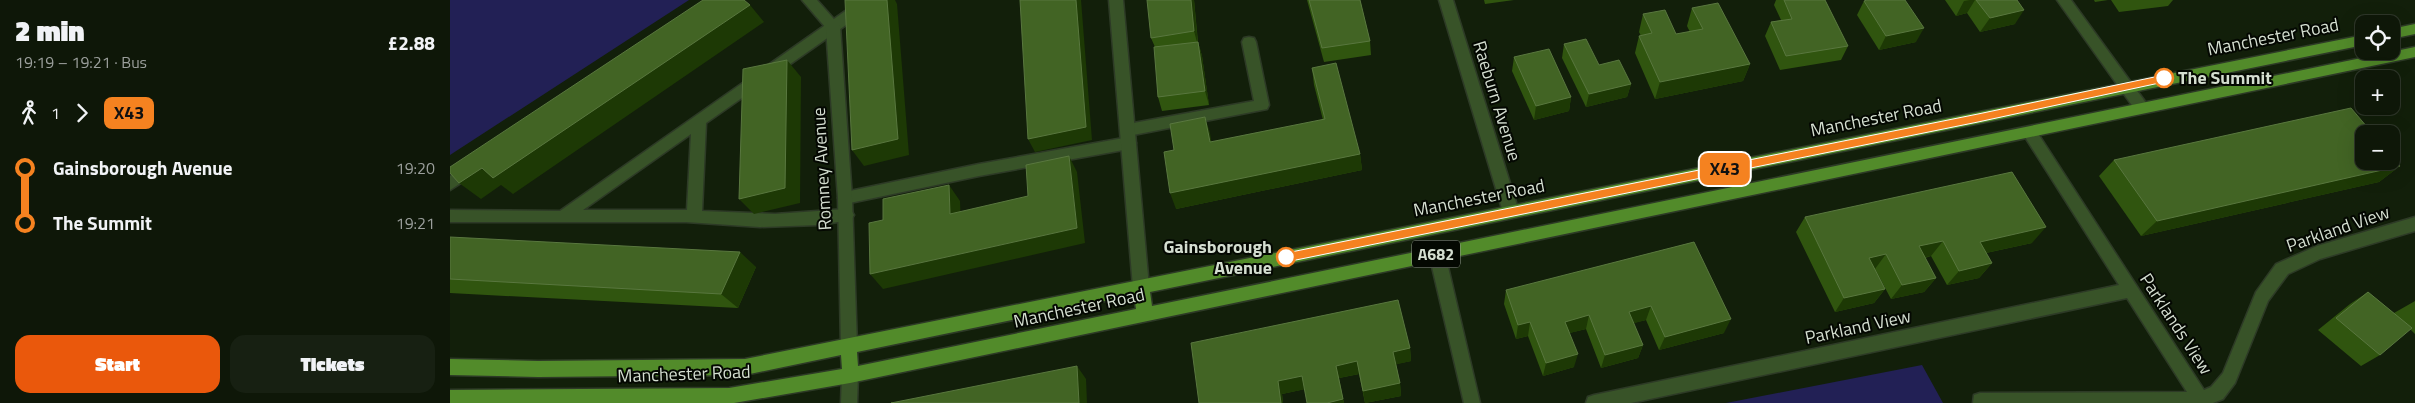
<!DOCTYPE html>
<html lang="en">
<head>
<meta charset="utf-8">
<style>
  body { margin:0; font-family:"Titillium Web",sans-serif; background:#172012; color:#f1f3f6; height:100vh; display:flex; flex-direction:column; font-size:19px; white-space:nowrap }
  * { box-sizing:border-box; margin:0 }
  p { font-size:16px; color:#9b9f9c }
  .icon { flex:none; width:28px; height:28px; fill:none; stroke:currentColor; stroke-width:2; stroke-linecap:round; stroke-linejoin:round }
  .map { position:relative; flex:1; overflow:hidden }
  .details { display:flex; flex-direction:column; background:#0e1708; width:450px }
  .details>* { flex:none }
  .badge { padding:0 10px; border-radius:8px; font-size:18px; line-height:32px }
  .controls { position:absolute; left:1905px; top:15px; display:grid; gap:10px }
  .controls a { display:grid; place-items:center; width:45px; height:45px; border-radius:10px; background:#0e1708; box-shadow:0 5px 20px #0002,0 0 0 1px #2e3629; font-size:25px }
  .map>.badge { position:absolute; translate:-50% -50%; box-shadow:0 0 0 2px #fff }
  .legs { display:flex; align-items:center; gap:8px; height:55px; padding:0 15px; font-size:16px }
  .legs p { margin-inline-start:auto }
  .headline { display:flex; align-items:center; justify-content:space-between; height:85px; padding:0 15px }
  h1 { font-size:28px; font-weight:800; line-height:38px }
  .action { display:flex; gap:10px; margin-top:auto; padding:10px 15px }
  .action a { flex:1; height:58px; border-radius:15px; background:#ea580c; color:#fff; font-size:20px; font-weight:800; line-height:58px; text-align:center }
  .action a+a { background:#172012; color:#f1f3f6 }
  ul { padding:0 15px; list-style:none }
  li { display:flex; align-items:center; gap:18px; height:55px; font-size:19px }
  li i { display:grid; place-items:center; width:8px; height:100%; margin:0 6px; background:currentColor }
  li i::after { content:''; width:12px; height:12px; margin:-6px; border:4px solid; border-radius:50%; background:#0e1708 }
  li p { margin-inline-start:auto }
  li:first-child i { background:linear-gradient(#0000 50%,currentColor 0) }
  li:last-child i { background:linear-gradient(currentColor 50%,#0000 0) }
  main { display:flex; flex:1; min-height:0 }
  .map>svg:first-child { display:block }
</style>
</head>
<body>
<main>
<section class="details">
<div class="headline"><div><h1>2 min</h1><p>19:19 – 19:21 · Bus</p></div><b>£2.88</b></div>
<div class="legs"><svg class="icon" aria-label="walk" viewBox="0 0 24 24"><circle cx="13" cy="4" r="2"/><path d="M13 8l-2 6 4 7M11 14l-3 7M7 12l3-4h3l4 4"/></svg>1<svg class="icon" aria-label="forward" viewBox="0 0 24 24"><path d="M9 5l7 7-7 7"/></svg><b class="badge" style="background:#f58220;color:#111">X43</b></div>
<ul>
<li><i style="color:#f58220"></i><b>Gainsborough Avenue</b><p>19:20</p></li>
<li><i style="color:#f58220"></i><b>The Summit</b><p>19:21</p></li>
</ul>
<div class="action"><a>Start</a><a>Tickets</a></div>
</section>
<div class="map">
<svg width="1965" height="403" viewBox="0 0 1965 403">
  <rect width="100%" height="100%" fill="#121f0a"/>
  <!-- green -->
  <g fill="#222055">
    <path d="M0,0H239L0,155Z"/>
    <path d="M1472,365L1493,403H1276Z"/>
  </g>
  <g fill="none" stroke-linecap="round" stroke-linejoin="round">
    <!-- service casing -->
    <g stroke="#2d3a26" stroke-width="3">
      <g id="service">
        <path d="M411,0H428L426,4L256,123L252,211L325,214L396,209L401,210L404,215L401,220L368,225L310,227L236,222H0V210L110,211ZM241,134L237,210H133Z"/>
        <path d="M1607,0H1621L1696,103L1698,107L1696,111H1686Z"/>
        <path d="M799,37L804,38L806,42L819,105L817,109L678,136L673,134L671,130L673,126L678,124L804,101L792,42L794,38Z"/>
        <path d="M679,137L684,139L686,143L684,147L679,149L529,176L395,204L390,202L388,198L390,194L395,192L529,164Z"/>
        <path d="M400,367L406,370L408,375L407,403H391L392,375L394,370Z"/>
      </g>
    </g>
    <!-- minor casing -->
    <g stroke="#2d3a26" stroke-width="3">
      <g id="minor">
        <path d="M352,0H367L390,26L402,198L407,346L405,351L399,353L393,351L391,346L388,198L376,28Z"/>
        <path d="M659,0H673L699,287L697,292L691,294L685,292L683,287Z"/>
        <path d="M989,0H1003L1069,212L1066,217L1061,218L1056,217L1053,212Z"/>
        <path d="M1580,127L1585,129L1754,390L1761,387L1773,373L1806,292L1826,264L1867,246L1965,217V231L1870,259L1838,274L1818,301L1785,383L1773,399L1763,403H1523L1524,395L1530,393L1737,392L1677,298L1181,403H1136L1138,397L1144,395L1669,285L1575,137L1573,133L1575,129Z"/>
        <path d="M23,162L28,164L30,168L28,172L0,190V176Z"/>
        <path d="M987,247L992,249L995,254L1030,403H1014L979,254L982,249Z"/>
      </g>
    </g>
    <!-- primary casing -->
    <g stroke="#2d3a26" stroke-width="3">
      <g id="primary">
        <path d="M1965,24V34L1941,39V29Z"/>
        <path d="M1914,35V45L700,292L702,306L1965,47V57L400,383L284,403H0V390L279,388L392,369L391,355L295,375L88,377L0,375V359L88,361L295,359ZM684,295L686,309L408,366L407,352Z"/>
      </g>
    </g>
    <!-- service -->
    <use href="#service" fill="#385328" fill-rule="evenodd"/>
    <!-- minor -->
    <use href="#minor" fill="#385328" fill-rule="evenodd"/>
    <!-- primary -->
    <use href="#primary" fill="#528b2a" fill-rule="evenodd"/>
  </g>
  <!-- wall -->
  <g fill="#30550f">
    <path d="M744,0L748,42L752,56L759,105L712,111L708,97L705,47L701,38Z"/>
    <path d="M857,0H910L920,41L921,55L874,62Z"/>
    <path d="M1034,0H1064L1035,4Z"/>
    <path d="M1326,0H1375L1398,46L1391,60L1330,70L1315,36L1321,22L1331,20L1324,5Z"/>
    <path d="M1495,0H1567L1565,24L1530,32L1517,13L1506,16Z"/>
    <path d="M1644,0H1658L1645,2Z"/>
    <path d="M1661,0H1723L1718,6L1669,12Z"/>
    <path d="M1414,1L1466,42L1429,50L1407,15Z"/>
    <path d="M1242,8L1300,64L1293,81L1205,99L1185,53L1189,36H1191L1189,32L1193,14L1226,34L1240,32L1237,26Z"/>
    <path d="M1114,44L1181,84L1177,97L1136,107L1112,58Z"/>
    <path d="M1064,57L1121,97L1119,111L1084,120L1062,71Z"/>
    <path d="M862,68L910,154L912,170L726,209L724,150L755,117L761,142L873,120L864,85Z"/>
    <path d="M1664,160L1950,166L1929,182L1691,236L1649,176Z"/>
    <path d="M1355,217L1582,243L1536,253L1542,263L1529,278L1497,285L1481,256L1475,258L1486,278L1474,292L1441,299L1425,269L1435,289L1424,303L1385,312L1346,232Z"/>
    <path d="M0,237L306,267L288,308L0,293Z"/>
    <path d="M1244,242L1274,333L1209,350L1196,320L1183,323L1193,345L1188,358L1151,368L1136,329L1119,333L1124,367L1093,376L1078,336L1066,339L1054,304L1056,290Z"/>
    <path d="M1918,292L1947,316L1944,313L1965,301V334L1960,329L1930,355L1911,366L1868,330L1900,304Z"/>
    <path d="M960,348L961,361L946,364L950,383L951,396L915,403L909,374L889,378L894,403H857L855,389L832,394L833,403H749Z"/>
  </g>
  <!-- shaded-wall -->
  <g fill="#1d3905">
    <path d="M437,0H445L447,4L459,155L414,166L402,150Z"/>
    <path d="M626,0H631L642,140L585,152L578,139Z"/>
    <path d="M741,0H744L748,46L744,31Z"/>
    <path d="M1520,0H1525L1517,13L1506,16L1514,1Z"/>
    <path d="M300,5L314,22L63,194L51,185L31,199L9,183L32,168Z"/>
    <path d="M1574,10L1565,24L1530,32L1540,18Z"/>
    <path d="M1474,28L1466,42L1429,50L1436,36Z"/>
    <path d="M748,42L752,56L759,105L755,91Z"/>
    <path d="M337,60L351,77L350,203L304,214L289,199Z"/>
    <path d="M1300,64L1293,81L1205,99L1210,82Z"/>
    <path d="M1181,84L1177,97L1136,107L1139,94Z"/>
    <path d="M1121,97L1119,111L1084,120L1086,106Z"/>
    <path d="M755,117L760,133L764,159L760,142Z"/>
    <path d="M910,154L912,170L726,209L720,193Z"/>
    <path d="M619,156L627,172L635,243L433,289L420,274L627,228Z"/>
    <path d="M1950,166L1929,182L1691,236L1707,221Z"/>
    <path d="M499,185L510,201L511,229L500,214Z"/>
    <path d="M1596,227L1582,243L1517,257L1530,242Z"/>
    <path d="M1493,241L1481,256L1457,261L1469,246Z"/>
    <path d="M290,252L306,267L288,308L271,294Z"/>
    <path d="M1436,254L1425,269L1419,258Z"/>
    <path d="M1542,263L1529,278L1497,285L1509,271Z"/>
    <path d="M1486,278L1474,292L1441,299L1452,285Z"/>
    <path d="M1435,289L1424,303L1385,312L1394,298Z"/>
    <path d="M1201,306L1196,320L1174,326L1179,312Z"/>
    <path d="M1139,315L1136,329L1112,335L1115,322Z"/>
    <path d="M1281,319L1274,333L1209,350L1215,337Z"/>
    <path d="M1080,322L1078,336L1066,339L1068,325Z"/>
    <path d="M1193,345L1188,358L1151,368L1155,355Z"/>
    <path d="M960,348L961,361L944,365L943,352Z"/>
    <path d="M1128,354L1124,367L1093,376L1096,363Z"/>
    <path d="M907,361L909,374L889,378L886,366Z"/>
    <path d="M627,366L636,379L637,403H629Z"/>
    <path d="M852,376L856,389L832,394L833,403H831L828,381Z"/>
    <path d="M950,383L951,396L915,403L913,391Z"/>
    <path d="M893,399L894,403H877Z"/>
  </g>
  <!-- building -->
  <g fill="#426424" stroke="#59773f">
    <path d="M253,0H294L300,5L43,178L32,168L9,183L0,173V167Z"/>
    <path d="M395,0H437L448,139L402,150Z"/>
    <path d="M570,0H626L636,127L578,139Z"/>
    <path d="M697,0H741L744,31L701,38Z"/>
    <path d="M859,0H910L920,41L872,48Z"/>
    <path d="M1334,0H1375L1398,46L1336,56L1321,22L1342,19Z"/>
    <path d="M1417,0H1455L1474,28L1436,36L1414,1Z"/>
    <path d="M1526,0H1567L1574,10L1540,18Z"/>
    <path d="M1268,3L1300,64L1210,82L1189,36L1202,33L1193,14L1215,10L1226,34L1253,29L1242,8Z"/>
    <path d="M1136,39L1149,65L1169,60L1181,84L1139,94L1114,44Z"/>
    <path d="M748,42L755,91L708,97L704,47Z"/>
    <path d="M1099,49L1121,97L1086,106L1064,57Z"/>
    <path d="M337,60L335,188L289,199L293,69Z"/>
    <path d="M886,63L910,154L720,193L714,152L724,150L720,124L755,117L760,142L875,119L862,68Z"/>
    <path d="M1901,108L1923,134H1914V161H1941V156L1950,166L1707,221L1664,160Z"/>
    <path d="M619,156L627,228L420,274L419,223L433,220V199L499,185L500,214L578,196L576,165Z"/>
    <path d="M1562,172L1596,227L1530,242L1542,263L1509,271L1493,241L1469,246L1486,278L1452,285L1436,254L1419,258L1435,289L1394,298L1355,217Z"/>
    <path d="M0,237L290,252L271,294L0,279Z"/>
    <path d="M1244,242L1281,319L1215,337L1201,306L1179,312L1193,345L1155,355L1139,315L1115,322L1128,354L1096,363L1080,322L1068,325L1056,290Z"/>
    <path d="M1918,292L1962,328L1930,355L1886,318Z"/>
    <path d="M948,300L960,348L943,352L950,383L913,391L907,361L886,366L893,399L877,403H857L852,376L828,381L831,403H749L741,343Z"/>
    <path d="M627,366L629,403H441Z"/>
  </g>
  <!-- line-1 -->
  <path fill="#f58220" stroke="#fff" d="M1714,75L1719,78L1714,82L1528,122L836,262L831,257L836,253L1528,114Z"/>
  <!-- markers -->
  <g fill="#fff" stroke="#f58220" stroke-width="2.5">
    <circle cx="1714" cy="78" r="9"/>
    <circle cx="836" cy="257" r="9"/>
  </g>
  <g text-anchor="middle" stroke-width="4" stroke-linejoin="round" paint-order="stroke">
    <!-- shield labels -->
    <rect fill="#040802" stroke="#969e92" stroke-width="1" x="962" y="240.5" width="48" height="27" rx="4"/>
    <g font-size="16" font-weight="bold" fill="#d4ded0">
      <text x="986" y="260">A682</text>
    </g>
    <!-- street labels -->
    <g font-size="18" fill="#d4ded0" stroke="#040802">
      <text transform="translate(1823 37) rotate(-11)" y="6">Manchester Road</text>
      <text transform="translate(1047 101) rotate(73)" y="6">Raeburn Avenue</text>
      <text transform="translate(1426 118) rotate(-11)" y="6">Manchester Road</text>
      <text transform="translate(372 169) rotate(-93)" y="6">Romney Avenue</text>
      <text transform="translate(1029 198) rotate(-11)" y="6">Manchester Road</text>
      <text transform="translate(1888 229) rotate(-19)" y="6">Parkland View</text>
      <text transform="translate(629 308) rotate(-12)" y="6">Manchester Road</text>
      <text transform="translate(1726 324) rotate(57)" y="6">Parklands View</text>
      <text transform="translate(1408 327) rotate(-12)" y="6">Parkland View</text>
      <text transform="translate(234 374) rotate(-2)" y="6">Manchester Road</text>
    </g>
    <!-- stop labels -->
    <g font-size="18" font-weight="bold" fill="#d4ded0" stroke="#040802" text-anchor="start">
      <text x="1728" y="84">The Summit</text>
      <text x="822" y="253" text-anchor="end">Gainsborough<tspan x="822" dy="21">Avenue</tspan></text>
    </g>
  </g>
</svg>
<div class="controls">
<a><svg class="icon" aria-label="locate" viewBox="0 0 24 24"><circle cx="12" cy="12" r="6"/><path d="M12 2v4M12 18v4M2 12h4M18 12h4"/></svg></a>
<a>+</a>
<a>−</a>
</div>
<b class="badge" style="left:1275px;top:169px;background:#f58220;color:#111">X43</b>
</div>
</main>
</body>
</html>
